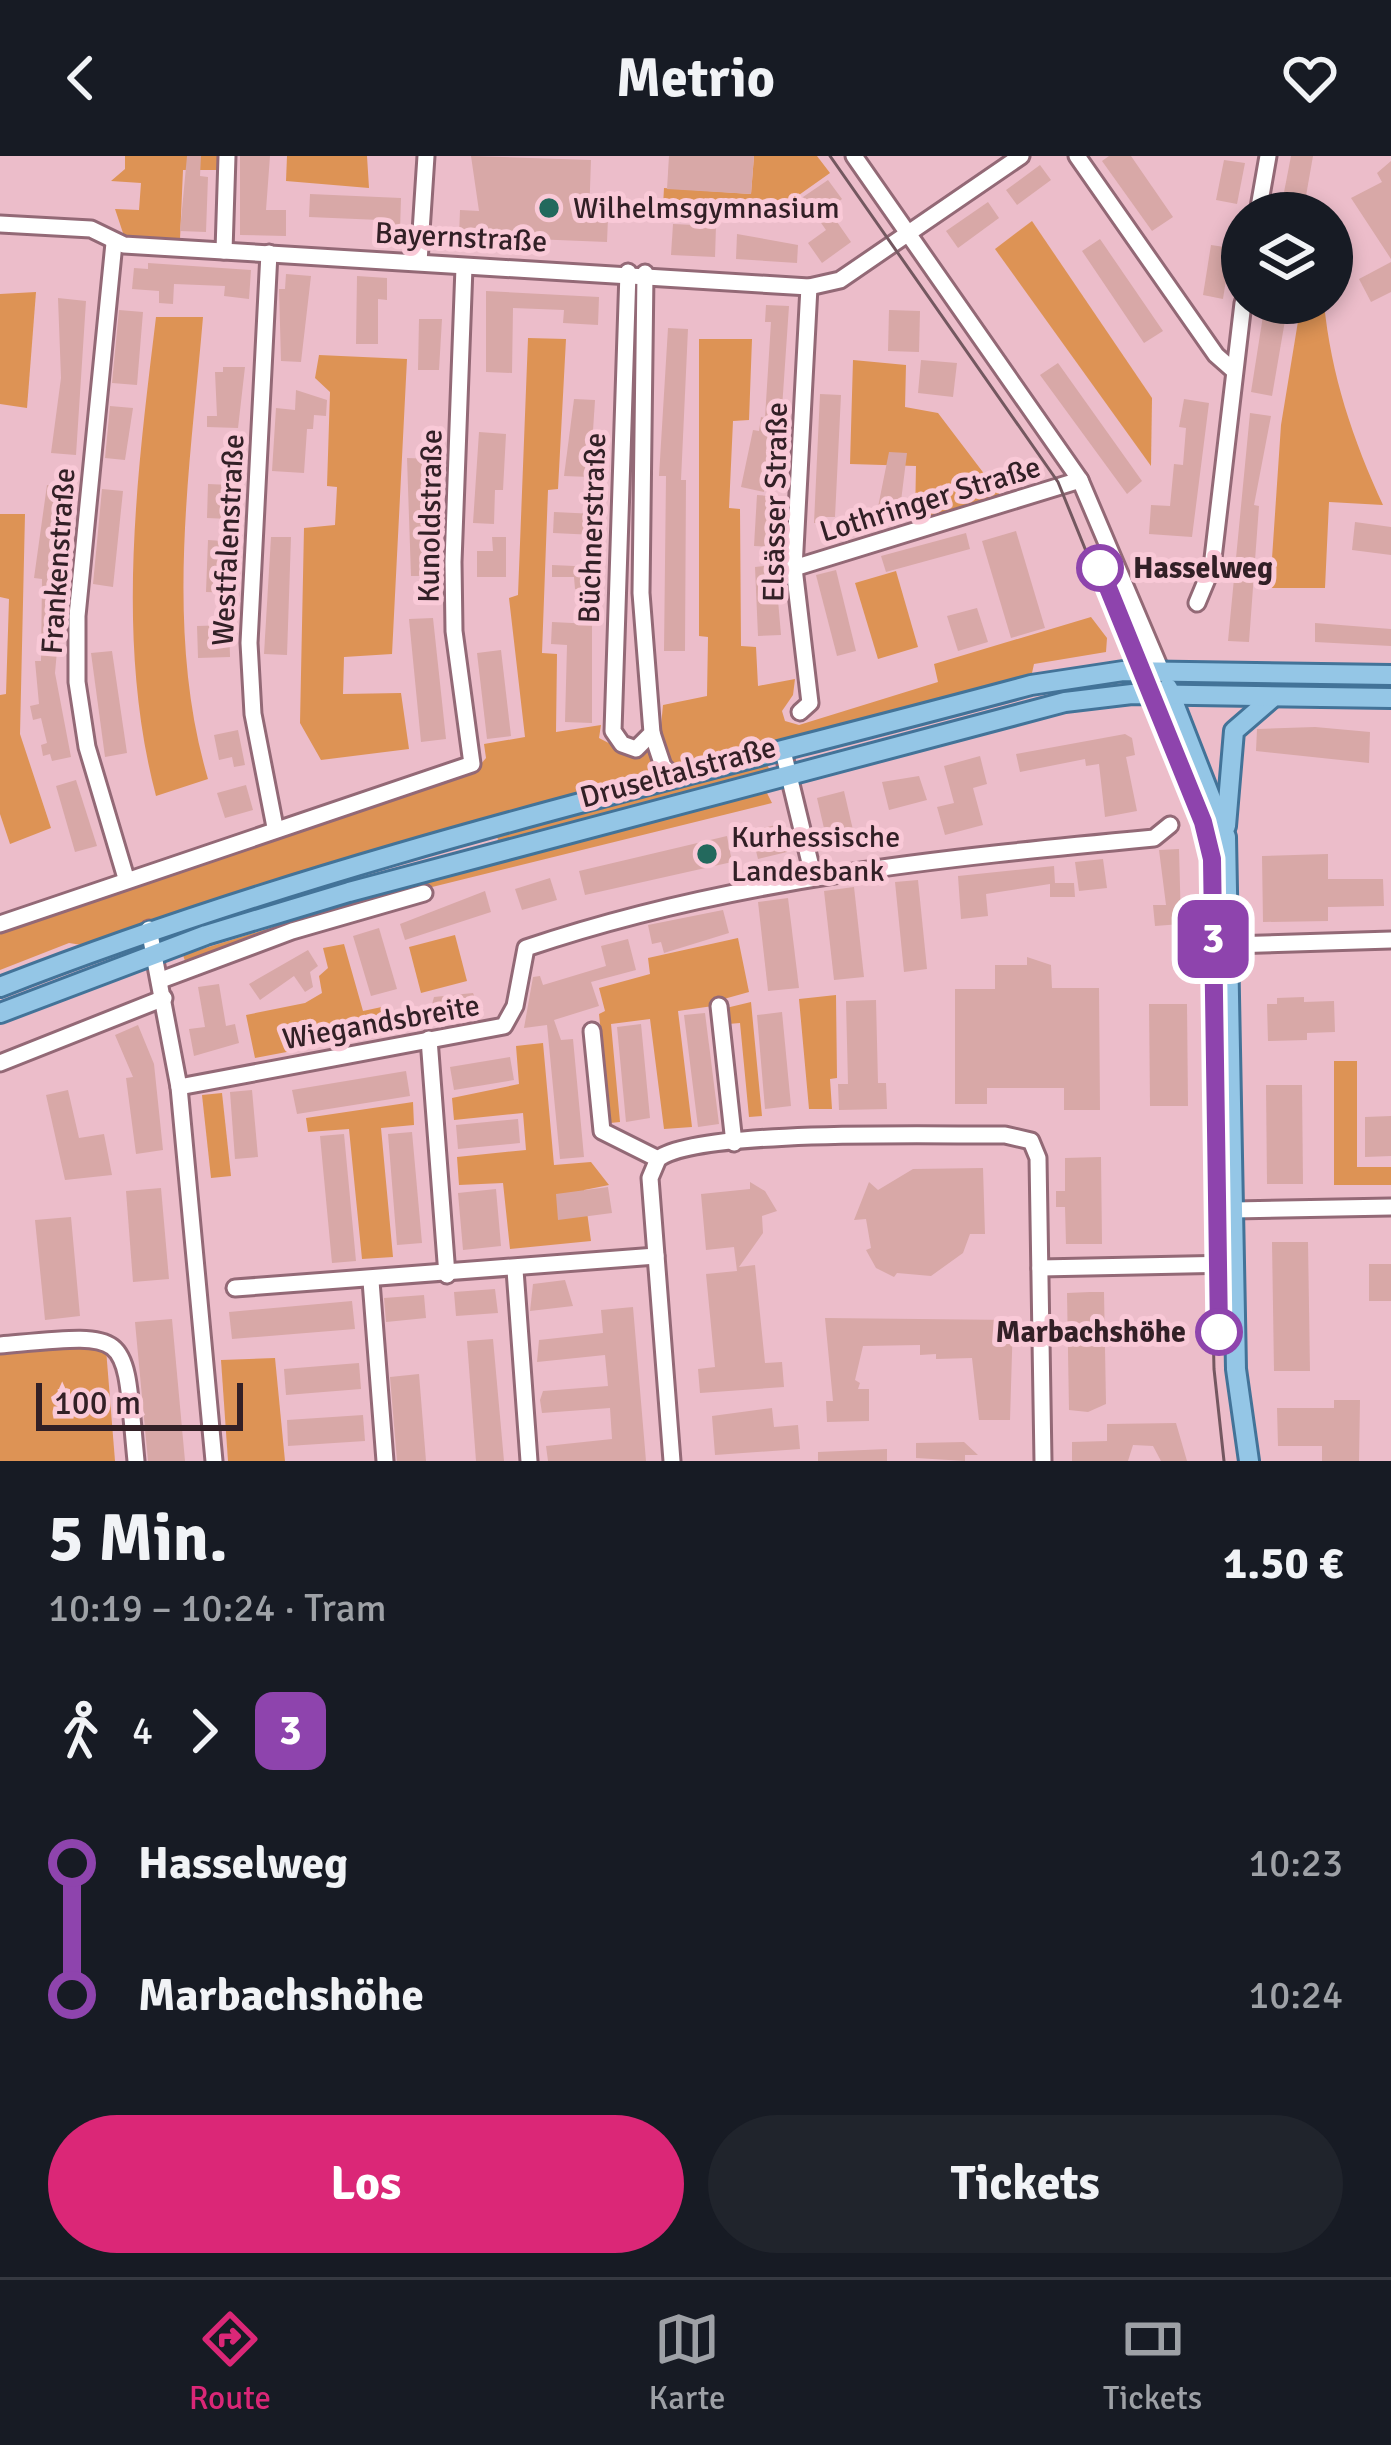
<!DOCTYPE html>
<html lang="de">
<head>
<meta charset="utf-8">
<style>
  body { margin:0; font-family:Signika,sans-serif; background:#20242c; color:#f1f3f6; height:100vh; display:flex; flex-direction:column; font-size:45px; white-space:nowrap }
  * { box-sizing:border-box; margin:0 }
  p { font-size:39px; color:#9ea1a6 }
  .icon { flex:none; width:66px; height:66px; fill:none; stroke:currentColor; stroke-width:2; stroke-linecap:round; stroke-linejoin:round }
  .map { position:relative; height:1305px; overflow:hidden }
  .details { display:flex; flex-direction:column; background:#171b24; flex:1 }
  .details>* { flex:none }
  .badge { padding:0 24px; border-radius:18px; font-size:42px; line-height:78px }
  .fabs { position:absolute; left:1221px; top:36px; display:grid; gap:24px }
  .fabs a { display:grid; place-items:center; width:132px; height:132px; border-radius:50%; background:#171b24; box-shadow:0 6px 18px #0003; font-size:60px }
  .scale { position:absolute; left:36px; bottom:30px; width:207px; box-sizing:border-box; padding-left:12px; border:6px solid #322026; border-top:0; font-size:33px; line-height:42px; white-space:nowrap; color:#322026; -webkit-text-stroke:9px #f9c9d7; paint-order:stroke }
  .map>.badge { position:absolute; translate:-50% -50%; box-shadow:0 0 0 6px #fff }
  .legs { display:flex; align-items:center; gap:18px; height:132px; padding:0 48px; font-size:39px }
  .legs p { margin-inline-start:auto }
  .summary { display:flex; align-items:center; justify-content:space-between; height:204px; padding:0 48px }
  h1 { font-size:66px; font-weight:800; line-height:90px }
  .button { display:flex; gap:24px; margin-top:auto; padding:24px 48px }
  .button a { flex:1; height:138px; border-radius:72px; background:#db2777; color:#fff; font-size:48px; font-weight:800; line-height:138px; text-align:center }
  .button a+a { background:#20242c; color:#f1f3f6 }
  ul { padding:0 48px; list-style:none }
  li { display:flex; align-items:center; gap:42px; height:132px; font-size:45px }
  li i { display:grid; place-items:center; width:18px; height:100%; margin:0 15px; background:currentColor }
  li i::after { content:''; width:30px; height:30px; margin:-15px; border:9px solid; border-radius:50%; background:#171b24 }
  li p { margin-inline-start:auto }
  li:first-child i { background:linear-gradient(#0000 50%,currentColor 0) }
  li:last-child i { background:linear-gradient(currentColor 50%,#0000 0) }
  header { display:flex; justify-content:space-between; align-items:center; height:156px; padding:0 48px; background:#171b24; font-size:54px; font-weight:800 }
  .dock { display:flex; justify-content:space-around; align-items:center; height:168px; border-top:3px solid #363941; background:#171b24; font-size:33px; color:#9ea1a6 }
  .dock a { display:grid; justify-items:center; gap:6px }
  .dock .selected { color:#db2777 }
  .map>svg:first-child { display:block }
</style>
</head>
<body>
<header><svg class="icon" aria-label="back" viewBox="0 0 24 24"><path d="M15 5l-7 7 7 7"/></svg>Metrio<svg class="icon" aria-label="heart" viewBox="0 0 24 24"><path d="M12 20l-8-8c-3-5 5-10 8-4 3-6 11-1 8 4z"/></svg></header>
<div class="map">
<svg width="1391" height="1305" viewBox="0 0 1391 1305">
  <rect width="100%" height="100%" fill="#ecbdca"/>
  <!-- green -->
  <g fill="#dd9355">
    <path d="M125,0H218L217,14H183L180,83L124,80L115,53L139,54L141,27L111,25L125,13Z"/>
    <path d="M287,0H367L369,32L286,25Z"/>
    <path d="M754,0H817L830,17L789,46L728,53L663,50L664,32L751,38Z"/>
    <path d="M1032,65L1152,242L1151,310L995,93Z"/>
    <path d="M36,136L27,252L0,248V138Z"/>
    <path d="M1301,147H1324C1331,219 1353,284 1383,349L1329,346L1325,432H1270L1281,269Z"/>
    <path d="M156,161H203C190,314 164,473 208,623L156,640C115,484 137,319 156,161Z"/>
    <path d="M528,182L566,183L558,333L548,334L542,497L557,498L556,576L601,569L599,582L628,597L660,580L663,549L707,540L708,481L699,480V183H752L749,264L733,265L729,352L740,353L741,490L756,491L758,530L795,523L793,539L782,555L785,565L799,569L938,526L934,508L1091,461L1107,482L1106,496L1034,508L1032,517L355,701L82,789L69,787L0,814V775L119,729L123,736L284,677L474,616L486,602L484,588L525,581L509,442L518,439Z"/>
    <path d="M319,199L407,203L392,498L344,501L343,538L401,537L409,593L321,604L300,567L304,372L335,369L337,331L327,330L330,236L315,222Z"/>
    <path d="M853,204L906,209L905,251L938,257L1001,340L915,364L916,310L850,308Z"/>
    <path d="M0,358H25L20,578L51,672L10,688L0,658V539L6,538L9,443L0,441Z"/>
    <path d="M896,415L918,491L878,503L855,427Z"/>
    <path d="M767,607L769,613L498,685L497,679Z"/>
    <path d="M766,635L772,647L428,732L186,808L183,799L389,735Z"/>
    <path d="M455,779L467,825L421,837L409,791Z"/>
    <path d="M738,782L749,836L713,846V850L678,855L692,971L664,973L650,863L611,868L620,966L610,967L599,858L605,855L599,832L650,818L648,802Z"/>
    <path d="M344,788L363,855L391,849L394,859L414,854L418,871L255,902L246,859L305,847L322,837L319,820L328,812L323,792Z"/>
    <path d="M836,839L837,922L830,923L832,953H809L799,843Z"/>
    <path d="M751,846L762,960L749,961L740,867L728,868L726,852Z"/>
    <path d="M543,887L554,1009L591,1006L609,1029L584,1034L591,1085L510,1093L503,1027L459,1029L457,1001L526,994L523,957L454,964L452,942L519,928L516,890Z"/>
    <path d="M1334,905H1357V1011H1391V1029H1334Z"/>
    <path d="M222,937L231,1020L211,1022L202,939Z"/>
    <path d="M413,946L414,969L381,972L393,1101L362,1103L349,973L308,976L306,962Z"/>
    <path d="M89,1189L106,1193L115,1305H0V1197Z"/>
    <path d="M275,1202L285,1305H228L221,1204Z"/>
  </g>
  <!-- building -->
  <g fill="#d8a8a7">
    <path d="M187,0H201L200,20L208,21L206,76L180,75Z"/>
    <path d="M240,0H270L266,54H286V80L240,79Z"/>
    <path d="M471,0L591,4L589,61L608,62L607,86L459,80L460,54L479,55Z"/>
    <path d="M669,0H754L751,38L667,33Z"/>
    <path d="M1109,0H1131L1173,61L1152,75L1102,5Z"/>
    <path d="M1291,0H1313L1303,57H1280Z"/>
    <path d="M1224,4L1245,7L1237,48L1216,44Z"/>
    <path d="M1391,5V103L1351,42L1382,26L1377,17Z"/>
    <path d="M1040,9L1051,24L1017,49L1006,34Z"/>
    <path d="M828,24L842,43L828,53L851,86L822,107L808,87L826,74L803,41Z"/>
    <path d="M310,38L401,42L400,74L380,73V64L309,61Z"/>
    <path d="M988,46L999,62L958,92L946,75Z"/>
    <path d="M673,68L716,70L715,101L671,99Z"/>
    <path d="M737,78L798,89L797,107L736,103Z"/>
    <path d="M1100,83L1163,175L1144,187L1082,95Z"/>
    <path d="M1211,89L1231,92L1223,143L1203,139Z"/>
    <path d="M1391,106V136L1371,146L1359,123Z"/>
    <path d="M148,107L251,114L249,143L224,140L225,130L174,128L173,148L159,147V135L132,133L134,112L148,113Z"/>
    <path d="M286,118L311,120L301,206L281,205L279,133H285Z"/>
    <path d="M357,120L387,122V144L378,143V188H356Z"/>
    <path d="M486,135L599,141L598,169L563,167L564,154L513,152L512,217L486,216Z"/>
    <path d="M58,142L86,145L76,299L51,297L61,222Z"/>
    <path d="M1265,147H1288L1272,240L1251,236Z"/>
    <path d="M766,149L789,150L779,296L768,294L764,336L741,331L753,274L759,275L761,261L765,262L771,166H765Z"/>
    <path d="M119,154L143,156L137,229L112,227Z"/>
    <path d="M889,154L920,155L919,196L888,195Z"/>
    <path d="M419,163H442L439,214H418Z"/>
    <path d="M668,172L688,173L681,324H686L685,495H664L666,320H659Z"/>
    <path d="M921,204L957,207L953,241L918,237Z"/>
    <path d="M1058,207L1142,325L1127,338L1040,219Z"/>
    <path d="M223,211H245L238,272L207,271V260H217L215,216H223Z"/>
    <path d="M296,234L327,244L326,260L314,259L313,273H307L304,317L272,315L276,252L295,254Z"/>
    <path d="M820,238L841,239L835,361H825V367H814Z"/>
    <path d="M574,243L595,244L590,321L564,320Z"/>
    <path d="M1184,243L1209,247L1192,381L1149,378L1151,349L1170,350L1174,308L1183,309L1186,272L1179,271Z"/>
    <path d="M110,250L133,252L125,304L105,302Z"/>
    <path d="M1250,257L1271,260L1254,349L1259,350L1249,486L1228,485Z"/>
    <path d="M479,276L506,278L503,334H495L494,368L473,367Z"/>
    <path d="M889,296L907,297L901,345L878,351Z"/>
    <path d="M407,302L434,303L430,420H411Z"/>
    <path d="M208,328L230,329L229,363L207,362Z"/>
    <path d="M47,329L72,332L55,517L71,601L52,605L50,598L43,600L41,589L47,587L41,562L33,564L30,550L39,548L35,505H41L42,423L34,422Z"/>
    <path d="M102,333L123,335L113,431L93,428Z"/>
    <path d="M757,339L780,341L776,391L754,390Z"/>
    <path d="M554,356L596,358L595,379L553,377Z"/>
    <path d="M1355,366L1391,371V399L1352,394Z"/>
    <path d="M1016,375L1045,472L1011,482L982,385Z"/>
    <path d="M966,377L970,393L886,416L881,400Z"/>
    <path d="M271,381H291L287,499L264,498Z"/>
    <path d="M492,381H506V421H477V395H493Z"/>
    <path d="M208,384L237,386L235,437L206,436Z"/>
    <path d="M552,409L596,411L595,435L575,433L574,421H552Z"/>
    <path d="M775,409L781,479L758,480L755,411Z"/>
    <path d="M836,414L856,495L837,500L816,419Z"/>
    <path d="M977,452L988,486L958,495L947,460Z"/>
    <path d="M433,462L446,583L421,586L409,463Z"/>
    <path d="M552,466L592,468V567L565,566L567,489L551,488Z"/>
    <path d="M1315,467L1391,473V490L1315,486Z"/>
    <path d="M229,469L230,501L198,502L197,470Z"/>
    <path d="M501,494L511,580L487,583L477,497Z"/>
    <path d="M112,495L127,597L105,601L91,497Z"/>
    <path d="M1315,571L1370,576L1369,607L1256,595L1257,573Z"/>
    <path d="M238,574L245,609L234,611L232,601L219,604L214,579Z"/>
    <path d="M1125,578L1132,582L1135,599L1126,601L1137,655L1105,661L1099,608L1086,610L1085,603L1020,616L1016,598Z"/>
    <path d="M980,600L987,628L973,632L983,669L945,679L937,651L954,647L944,610Z"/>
    <path d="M919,620L927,644L889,654L882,626Z"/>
    <path d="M76,624L97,690L75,696L56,630Z"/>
    <path d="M246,629L253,654L225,662L217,637Z"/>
    <path d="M844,635L856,687L829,694L817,642Z"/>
    <path d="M780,668L787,696L758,703L751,675Z"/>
    <path d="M727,680L732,706L585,739L579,715Z"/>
    <path d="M1179,693L1181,768L1155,770L1153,749H1166L1159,694Z"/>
    <path d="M1328,698V723H1383L1384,750L1328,751V765L1263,766L1262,700Z"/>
    <path d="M1103,703L1107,732L1079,735L1075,706Z"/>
    <path d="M1054,710L1055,727H1074L1075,741H1050V728L986,738L988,760L961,763L958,720Z"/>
    <path d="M550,722L557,744L522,754L515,733Z"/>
    <path d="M918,724L927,813L904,816L895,726Z"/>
    <path d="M854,731L864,821L834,824L824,735Z"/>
    <path d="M485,735L491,756L405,784L400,768Z"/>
    <path d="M788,742L799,832L768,835L758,746Z"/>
    <path d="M723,754L729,777L664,797L661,786L652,788L648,769Z"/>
    <path d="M379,772L397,833L371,840L353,780Z"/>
    <path d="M628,783L636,814L591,826L599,850L554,864L561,884L573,883L584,1001L560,1003L547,869L524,872L533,821L540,820L543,829L606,810L601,790Z"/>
    <path d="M308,794L318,810L310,816L313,831L305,836L294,820L260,844L249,828Z"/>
    <path d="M1027,801L1051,809L1052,832H1099L1100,954H1064V932H987V948H955V833H995V809H1027Z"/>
    <path d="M219,828L226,870L235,868L239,887L194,900L189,873L205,871L198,831Z"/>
    <path d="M473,837L478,849L475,860H466L457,847L450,864L436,865L430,856L434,841Z"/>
    <path d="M1304,841V846L1334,845L1335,876L1307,877V884L1268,885L1267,848H1277V842Z"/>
    <path d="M876,844L878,927H886L887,953L839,954L838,928H848L846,845Z"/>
    <path d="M1149,848H1187L1188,950H1150Z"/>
    <path d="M782,856L791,950L765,953L757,859Z"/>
    <path d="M705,857L719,968L698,971L684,859Z"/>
    <path d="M641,868L650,962L626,966L617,871Z"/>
    <path d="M138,869L154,908L163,994L136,998L126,922L133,921L115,879Z"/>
    <path d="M510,901L514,924L454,934L450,911Z"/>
    <path d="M406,915L410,940L297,958L292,934Z"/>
    <path d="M1266,929H1302L1303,1028H1267Z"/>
    <path d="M68,934L79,982L104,978L112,1019L65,1024L46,939Z"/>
    <path d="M252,934L258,1001L235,1003L230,936Z"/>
    <path d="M1391,960V1000L1365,1001V961Z"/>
    <path d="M518,963L520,987L458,993L456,969Z"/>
    <path d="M412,976L422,1087L397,1089L388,978Z"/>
    <path d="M344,978L356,1105L332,1107L320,980Z"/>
    <path d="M1101,1001L1102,1088H1066L1065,1051H1056V1035H1065V1002Z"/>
    <path d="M983,1012L985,1078H970L963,1097L931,1120L897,1117L894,1121L876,1112L866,1094L871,1092L866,1063L854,1064L869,1026L878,1034L913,1013Z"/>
    <path d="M750,1026L765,1035L777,1055L762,1060L763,1077L739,1111L755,1109L765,1207L782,1206L784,1231L700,1237L698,1213L715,1211L706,1118L737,1115L734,1091L706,1094L701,1038L750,1033Z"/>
    <path d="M608,1031L612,1057L558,1064L556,1038Z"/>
    <path d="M161,1032L169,1123L133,1126L126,1035Z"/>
    <path d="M496,1033L501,1090L463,1094L458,1037Z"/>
    <path d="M71,1061L80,1160L45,1164L35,1064Z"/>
    <path d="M1272,1086H1308L1310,1215H1274Z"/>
    <rect x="1369" y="1108" width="22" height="37"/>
    <path d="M565,1124L573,1150L530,1155L533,1128Z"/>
    <path d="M495,1133L498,1157L456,1160L454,1136Z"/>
    <path d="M1090,1136H1104L1106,1248L1088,1256L1069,1254L1067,1137Z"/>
    <path d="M424,1139L426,1162L386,1166L384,1142Z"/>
    <path d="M352,1145L355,1173L232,1183L229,1156Z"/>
    <path d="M633,1151L646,1305H548L546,1290L612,1283L610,1252L542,1257L540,1244L543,1235L608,1230L605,1199L537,1206L539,1184L603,1177L601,1154Z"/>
    <path d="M825,1162L1013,1164L1010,1264H979L972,1202L936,1203V1198L920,1199V1189L863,1190L855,1224L860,1227L858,1233H869V1265L827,1266L826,1245H833Z"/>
    <path d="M172,1163L185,1305H148L135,1166Z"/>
    <path d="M493,1183L504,1305H476L467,1185Z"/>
    <path d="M359,1207L361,1233L286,1239L284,1213Z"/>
    <path d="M419,1218L426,1305H397L390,1221Z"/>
    <path d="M1334,1244H1360L1359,1305H1322V1290H1278L1277,1252H1334Z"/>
    <path d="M772,1252L774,1271L798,1269L800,1293L715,1299L712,1260Z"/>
    <path d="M363,1259L365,1285L288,1290L287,1264Z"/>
    <path d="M1176,1267L1187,1305H1161L1153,1290L1133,1289L1128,1305H1072V1286L1107,1285V1268Z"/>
    <path d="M964,1286L978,1299H965V1305L916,1302V1287Z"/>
    <path d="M887,1293V1305H818V1296Z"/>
  </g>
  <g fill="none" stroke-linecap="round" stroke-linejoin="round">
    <!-- minor casing -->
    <g stroke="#936976" stroke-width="21">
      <g id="minor">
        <path d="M854,0L1080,324L1162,517"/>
        <path d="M1077,0L1216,199L1233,214"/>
        <path d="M1258,57L1268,0"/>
        <path d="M0,68L91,73L124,89L809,131L840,124L1021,0"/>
        <path d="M114,87L77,460V526L87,591L126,722"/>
        <path d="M224,95L227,0"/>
        <path d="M269,97L249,487L253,558L275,671"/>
        <path d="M419,106L426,0"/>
        <path d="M628,116L613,575L622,588L636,593L652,577L641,437L645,117"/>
        <path d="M794,412L1080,324"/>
        <path d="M1197,447L1212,411L1243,147"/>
        <path d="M800,556L810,547L794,412L809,131"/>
        <path d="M652,577L663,610L676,623"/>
        <path d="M783,595L813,719"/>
        <path d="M0,768L472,608L454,475L453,406L464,111"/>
        <path d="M149,773L179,931L214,1305"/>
        <path d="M1230,789L1391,784"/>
        <path d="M161,824L292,775L424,737"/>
        <path d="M719,850L734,987"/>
        <path d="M592,875L602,975L658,1003"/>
        <path d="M429,883L447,1119"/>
        <path d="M0,907L164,842"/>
        <path d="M179,931L504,870L515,850L526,792C729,723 942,702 1154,682L1170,669"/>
        <path d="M1234,1054L1391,1051"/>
        <path d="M1040,1112L1234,1108"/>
        <path d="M515,1114L529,1305"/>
        <path d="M371,1125L385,1305"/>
        <path d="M235,1132L656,1100"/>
        <path d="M0,1189C135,1177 123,1171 136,1305"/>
        <path d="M672,1305L650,1022L658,1003C698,972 943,980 1005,979L1031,985L1038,1002L1043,1305"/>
      </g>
    </g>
    <!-- major casing -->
    <g stroke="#437398" stroke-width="24">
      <g id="major">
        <path d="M1168,532L1226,681L1236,1213L1249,1305"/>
        <path d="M1226,670L1234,575L1271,543"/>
        <path d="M0,831C334,700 685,622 1031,529L1123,515L1391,519"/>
        <path d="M0,857L206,779L349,736L1065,546L1132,538L1391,542"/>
      </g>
    </g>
    <!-- minor -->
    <use href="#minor" stroke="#fff" stroke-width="15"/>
    <!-- major -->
    <use href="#major" stroke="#94c6e6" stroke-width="18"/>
    <!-- tram -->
    <path stroke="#745860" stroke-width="3" d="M830,0L1058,326L1202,681L1214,1213L1224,1305"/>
  </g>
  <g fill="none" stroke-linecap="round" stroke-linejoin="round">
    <!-- line-1 casing -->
    <g stroke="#fff" stroke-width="27">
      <path id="line-1" d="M1100,412L1203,666L1212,703L1219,1176"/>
    </g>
    <!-- line-1 -->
    <use href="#line-1" stroke="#8e44ad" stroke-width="18"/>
  </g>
  <!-- markers -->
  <g fill="#23695d" stroke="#f9c9d7" stroke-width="4.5">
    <circle cx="549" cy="52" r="12"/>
    <circle cx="707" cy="698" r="12"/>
  </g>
  <g fill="#fff" stroke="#8e44ad" stroke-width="6">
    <circle cx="1100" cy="412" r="21"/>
    <circle cx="1219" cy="1176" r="21"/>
  </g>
  <g text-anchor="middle" stroke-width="10" stroke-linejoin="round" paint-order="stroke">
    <!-- poi labels -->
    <g font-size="30" fill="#322026" stroke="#f9c9d7" text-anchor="start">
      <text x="573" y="62">Wilhelmsgymnasium</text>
      <text x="731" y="691">Kurhessische<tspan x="731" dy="34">Landesbank</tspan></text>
    </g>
    <!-- street labels -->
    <g font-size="30" fill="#322026" stroke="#f9c9d7">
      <text transform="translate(461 81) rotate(3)" y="10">Bayernstraße</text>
      <text transform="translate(930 343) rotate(-17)" y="10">Lothringer Straße</text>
      <text transform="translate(775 346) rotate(-89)" y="10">Elsässer Straße</text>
      <text transform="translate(430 360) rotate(-89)" y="10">Kunoldstraße</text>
      <text transform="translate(592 372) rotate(-88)" y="10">Büchnerstraße</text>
      <text transform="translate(228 384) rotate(-87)" y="10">Westfalenstraße</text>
      <text transform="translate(58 405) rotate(-86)" y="10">Frankenstraße</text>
      <text transform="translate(678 616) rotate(-15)" y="10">Druseltalstraße</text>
      <text transform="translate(381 866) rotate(-10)" y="10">Wiegandsbreite</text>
    </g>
    <!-- stop labels -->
    <g font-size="30" font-weight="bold" fill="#322026" stroke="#f9c9d7" text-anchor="start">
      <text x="1133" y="422">Hasselweg</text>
      <text x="1186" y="1186" text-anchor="end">Marbachshöhe</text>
    </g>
  </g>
</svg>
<div class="fabs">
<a><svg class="icon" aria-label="layers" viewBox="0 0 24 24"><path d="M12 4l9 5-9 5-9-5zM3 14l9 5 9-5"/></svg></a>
</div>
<div class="scale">100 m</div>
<b class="badge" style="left:1213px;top:783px;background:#8e44ad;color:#fff">3</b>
</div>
<section class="details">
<div class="summary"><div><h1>5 Min.</h1><p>10:19 – 10:24 · Tram</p></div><b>1.50 €</b></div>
<div class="legs"><svg class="icon" aria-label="walk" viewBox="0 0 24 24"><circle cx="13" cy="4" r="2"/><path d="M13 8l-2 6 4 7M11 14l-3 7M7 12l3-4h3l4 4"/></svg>4<svg class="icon" aria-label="forward" viewBox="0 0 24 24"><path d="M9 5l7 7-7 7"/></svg><b class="badge" style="background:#8e44ad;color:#fff">3</b></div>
<ul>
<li><i style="color:#8e44ad"></i><b>Hasselweg</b><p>10:23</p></li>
<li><i style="color:#8e44ad"></i><b>Marbachshöhe</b><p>10:24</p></li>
</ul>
<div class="button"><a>Los</a><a>Tickets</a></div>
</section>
<nav class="dock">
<a class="selected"><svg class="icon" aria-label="directions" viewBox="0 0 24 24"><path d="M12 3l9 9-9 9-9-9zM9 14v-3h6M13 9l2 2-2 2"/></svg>Route</a>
<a><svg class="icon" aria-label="map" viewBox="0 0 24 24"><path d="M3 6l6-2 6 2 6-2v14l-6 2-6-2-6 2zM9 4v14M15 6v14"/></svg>Karte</a>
<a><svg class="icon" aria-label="tickets" viewBox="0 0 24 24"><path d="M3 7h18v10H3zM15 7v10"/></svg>Tickets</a>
</nav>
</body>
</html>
